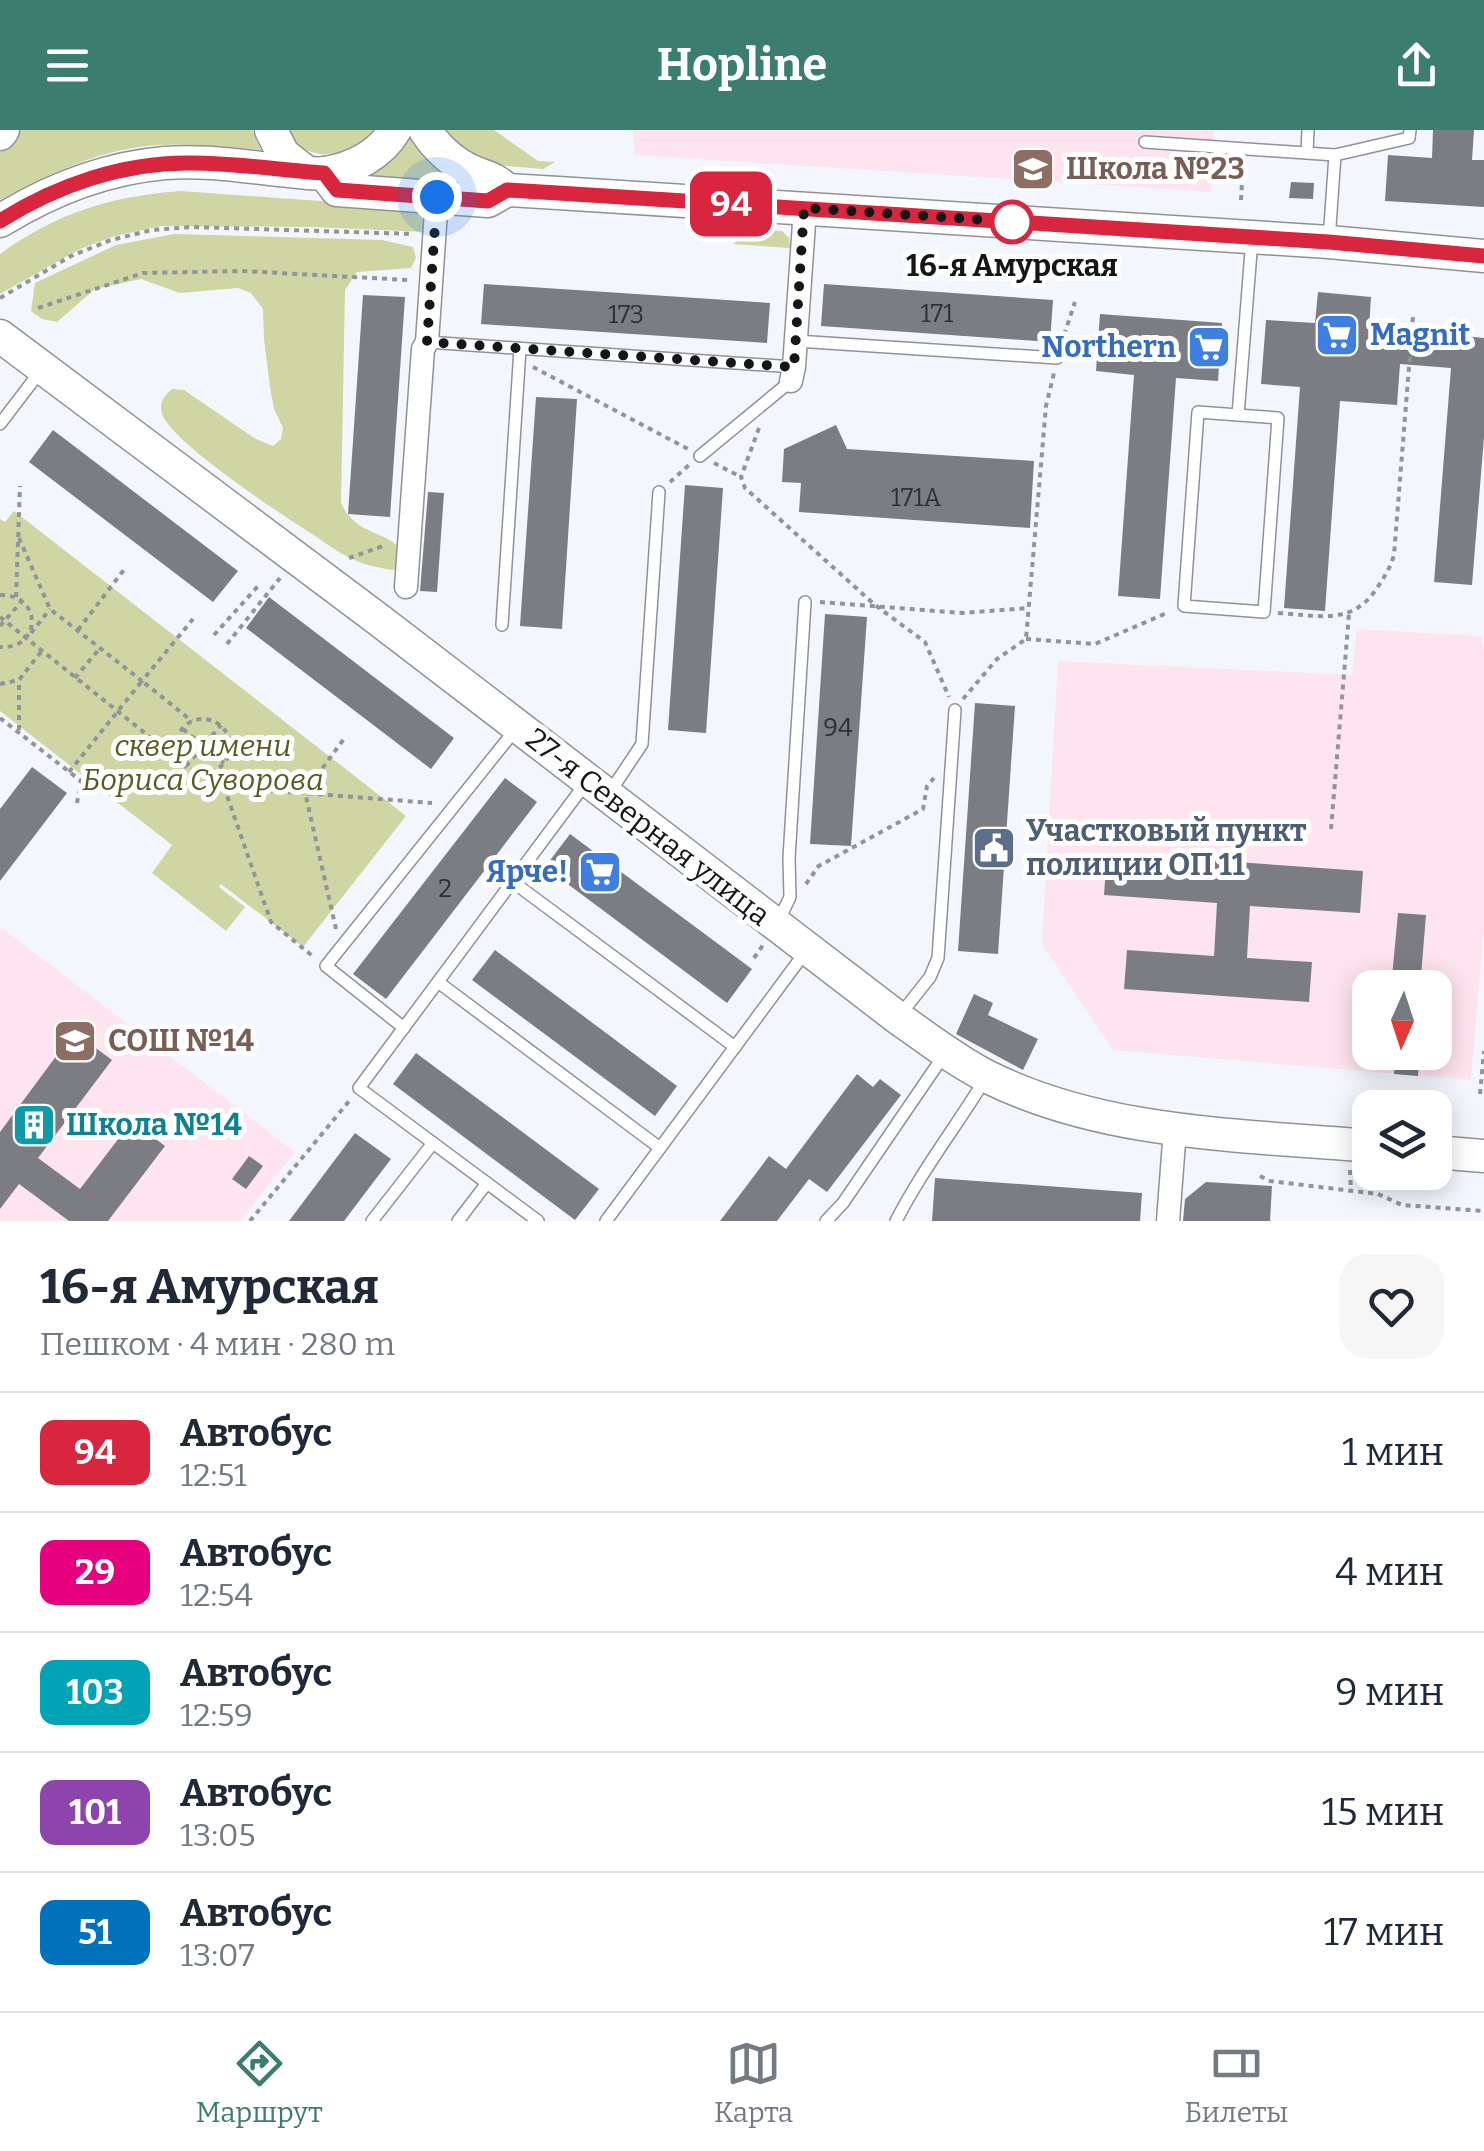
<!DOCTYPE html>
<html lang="ru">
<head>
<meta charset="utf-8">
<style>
  body { margin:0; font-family:Bitter,serif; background:#f6f6f7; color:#1f2937; height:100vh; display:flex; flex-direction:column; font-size:38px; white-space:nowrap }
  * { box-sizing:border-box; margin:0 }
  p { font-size:32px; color:#747a83 }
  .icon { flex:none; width:55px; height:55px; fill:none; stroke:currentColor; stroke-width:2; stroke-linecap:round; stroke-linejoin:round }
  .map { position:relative; height:1091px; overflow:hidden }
  .side { display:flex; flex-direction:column; background:#fff; flex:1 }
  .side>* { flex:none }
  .badge { padding:0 20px; border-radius:15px; font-size:35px; line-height:65px }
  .needle { width:65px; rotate:183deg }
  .buttons { position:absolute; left:1352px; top:840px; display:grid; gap:20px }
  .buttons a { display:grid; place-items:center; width:100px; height:100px; border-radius:20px; background:#fff; box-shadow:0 5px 25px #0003; font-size:50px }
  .you { position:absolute; width:50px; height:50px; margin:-25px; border:8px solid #fff; border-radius:50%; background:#1a73e8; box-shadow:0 0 0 15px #1a73e833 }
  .map>.badge { position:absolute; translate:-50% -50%; box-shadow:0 0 0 5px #fff }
  .round { display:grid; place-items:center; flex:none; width:105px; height:105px; border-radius:30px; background:#f6f6f7 }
  .summary { display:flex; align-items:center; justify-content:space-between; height:170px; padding:0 40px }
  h1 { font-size:48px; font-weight:700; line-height:75px }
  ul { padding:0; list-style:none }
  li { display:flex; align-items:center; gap:30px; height:120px; padding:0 40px; border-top:2px solid #e0e1e3 }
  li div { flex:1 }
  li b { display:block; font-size:38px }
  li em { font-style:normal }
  li .badge { min-width:110px; font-weight:700; text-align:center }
  header { display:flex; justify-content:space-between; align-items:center; height:130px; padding:0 40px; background:#3b7e70; color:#fff; font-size:45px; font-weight:700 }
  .menu { display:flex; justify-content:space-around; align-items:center; height:140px; border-top:2px solid #e0e1e3; background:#fff; font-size:28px; color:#747a83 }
  .menu a { display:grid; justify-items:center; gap:5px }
  .menu .current { color:#3b7e70 }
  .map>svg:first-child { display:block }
</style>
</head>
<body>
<header><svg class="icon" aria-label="menu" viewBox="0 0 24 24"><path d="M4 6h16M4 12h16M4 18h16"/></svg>Hopline<svg class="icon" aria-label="share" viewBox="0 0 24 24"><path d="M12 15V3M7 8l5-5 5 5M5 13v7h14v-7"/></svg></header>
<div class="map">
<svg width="1484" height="1091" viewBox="0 0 1484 1091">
  <rect width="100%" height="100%" fill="#f3f6fd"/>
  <!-- education -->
  <g fill="#fee4ee" fill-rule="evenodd">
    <path d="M633,0H1214L1211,62L635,25Z"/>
    <path d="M1357,499L1481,506L1484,519V799L1471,950L1113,920L1042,814L1058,531L1352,545ZM1370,858H1435V922H1370Z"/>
    <path d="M2,798L295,1022L240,1091H0V801Z"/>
  </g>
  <!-- green -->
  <g fill="#d0d5a4">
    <path d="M19,0H252L261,20C227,17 193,13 160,15C101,18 51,43 0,70V23Z"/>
    <path d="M287,0H383C375,10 365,13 354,18C328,29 302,27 287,0Z"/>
    <path d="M407,0L488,59L356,46Z"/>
    <path d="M437,0H494L538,31L555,32L543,39L496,35L474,29Z"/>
    <path d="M181,61L403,77C421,82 426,84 429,102L310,97L162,96L115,106L80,119L0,164V124C57,83 111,66 181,61Z"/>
    <path d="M754,99L782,101L789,108L790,118L733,114Z"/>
    <path d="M174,104L382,110L413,117L416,128L411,138L357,142L345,160L341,373C357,407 384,398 405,423L401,436L393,440C378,438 361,434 348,427C334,420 322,410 309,402C278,382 176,315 163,286C158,274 163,267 172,259L184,260L254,308L273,316L281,309L283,298L274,279L270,257L264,209L263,179L251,163L238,158L180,163L141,149L95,159L57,192L42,189L31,181L35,153L116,115Z"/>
    <path d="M14,381L406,686L303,817L221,754L219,757L245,777L226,801L152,743L172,715L0,581V389L5,392Z"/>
  </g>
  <!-- building -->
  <g fill="#7b7d83">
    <path d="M1433,0H1474L1472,30H1484V77L1385,71L1388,25L1432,28Z"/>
    <path d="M1291,52L1314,53L1313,69L1289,68Z"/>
    <path d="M484,154L770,173L767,213L481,194Z"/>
    <path d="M824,154L1053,170L1050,212L821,196Z"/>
    <path d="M1318,162L1371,167L1369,197L1402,200V210L1453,214L1454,205L1484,208V307L1472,455L1434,452L1451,238L1400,234L1397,275L1340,271L1325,481L1284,478L1300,257L1261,254L1266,190L1315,193Z"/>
    <path d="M363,165L405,167L390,387L348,384Z"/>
    <path d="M1100,184L1222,193L1218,251L1176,248L1160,469L1118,466L1134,245L1096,241Z"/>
    <path d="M536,267L577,269L562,499L520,496Z"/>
    <path d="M836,295L847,319L1034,331L1030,398L799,382L801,353L782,352L784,319Z"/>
    <path d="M53,300L238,441L213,472L29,332Z"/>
    <path d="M685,355L723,358L706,603L668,600Z"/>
    <path d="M428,362L444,363L437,462L420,461Z"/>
    <path d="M269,467L454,608L431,639L246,498Z"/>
    <path d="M825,484L867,487L851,716L810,714Z"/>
    <path d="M975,573L1015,576L998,824L958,821Z"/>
    <path d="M32,637L67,663L0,751V679Z"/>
    <path d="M505,648L537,672L386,869L353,844Z"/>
    <path d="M570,704L752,839L727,873L545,737Z"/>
    <path d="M1107,723L1363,741L1360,783L1250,776L1247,828L1312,832L1309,872L1124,859L1127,820L1214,826L1217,773L1104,765Z"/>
    <path d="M1398,783L1426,785L1420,858H1391Z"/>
    <path d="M495,820L677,956L655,986L472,850Z"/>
    <path d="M974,864L993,873L988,885L1038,909L1023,940L956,904Z"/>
    <path d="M74,902L112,930L38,1028L80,1059L132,991L165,1016L108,1091H69L19,1054L0,1079V1002Z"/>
    <path d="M416,923L599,1059L575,1090L393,954Z"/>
    <path d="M1395,924L1419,926L1418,946L1394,944Z"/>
    <path d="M857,944L873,957L880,949L901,965L827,1062L809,1049L777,1091H720L769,1026L786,1039Z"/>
    <path d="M355,1003L391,1029L372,1054L344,1091H289Z"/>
    <path d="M249,1026L263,1036L246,1059L232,1049Z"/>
    <path d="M935,1048L1142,1063L1140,1091H932Z"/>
    <path d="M1206,1052L1272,1056L1270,1091H1183L1185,1069Z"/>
  </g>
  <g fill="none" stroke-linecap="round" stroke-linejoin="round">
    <!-- lane casing -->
    <g stroke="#909298" stroke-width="14">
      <g id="lane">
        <path d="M1145,12L1335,25L1409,8L1410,0"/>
        <path d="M1307,22L1308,0"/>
        <path d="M1329,110L1335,25"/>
        <path d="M796,211L1057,228"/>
        <path d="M427,212L794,237"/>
        <path d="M1198,282L1278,288L1264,482L1184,476Z"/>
        <path d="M1238,285L1252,109"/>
        <path d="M0,294L42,239"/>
        <path d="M700,326L791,251"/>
        <path d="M502,495L520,219"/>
        <path d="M610,662L642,614L659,362"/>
        <path d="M513,752L735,917"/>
        <path d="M778,792L790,767L789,728L805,472"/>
        <path d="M438,852L660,1018"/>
        <path d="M900,885L930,847L938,828L955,580"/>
        <path d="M404,898L326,836L515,600"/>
        <path d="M372,1091L433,1013"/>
        <path d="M458,1091L487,1053"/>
        <path d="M538,1091L359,958L585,654"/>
        <path d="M606,1091L806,821"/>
        <path d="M826,1091L843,1073L944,925"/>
        <path d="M896,1091C921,1042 955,998 984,951"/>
      </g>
    </g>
    <!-- street casing -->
    <g stroke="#909298" stroke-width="25">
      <g id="street">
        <path d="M791,251L794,237L805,79"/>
        <path d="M406,457L423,219L427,212L437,67"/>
        <path d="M1168,1091L1175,999"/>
      </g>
    </g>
    <!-- secondary casing -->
    <g stroke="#909298" stroke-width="35">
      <g id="secondary">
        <path d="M271,0L283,24L306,42"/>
        <path d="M425,0C436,17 451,31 469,40C486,48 492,46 507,60"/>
        <path d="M0,4L3,0"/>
        <path d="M324,43L337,60L488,71L507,60L558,63L1329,112L1484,126"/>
        <path d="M0,91C50,60 106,38 165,33C203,30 241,36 279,40C294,41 311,45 325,43C353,39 381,24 395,0"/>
        <path d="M0,206L379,490L898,888C927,908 956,931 988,947C1105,1005 1243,1005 1370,1016"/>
        <path d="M1435,1022L1484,1026"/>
      </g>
    </g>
    <!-- path -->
    <g stroke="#929499" stroke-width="4" stroke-dasharray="5 5" stroke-linecap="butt">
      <path d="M1241,70L1243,35"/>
      <path d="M0,168L71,126L111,110L152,100L192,97L414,104"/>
      <path d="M38,178L143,143L243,141L408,150"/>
      <path d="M1061,214L1075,172"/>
      <path d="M533,237L688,319"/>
      <path d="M759,298L741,347L745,358L875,475L925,512L949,567"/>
      <path d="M714,333L741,347"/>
      <path d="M670,352L689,335"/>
      <path d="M19,408L50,479L142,551L193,489"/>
      <path d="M349,428L386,415"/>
      <path d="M0,465C43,464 42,520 0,517"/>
      <path d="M16,467L20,356"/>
      <path d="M820,472L962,483L1029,478"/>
      <path d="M1278,483C1316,485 1350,496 1375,461C1383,449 1390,439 1394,425L1413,187"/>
      <path d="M0,487L185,635"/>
      <path d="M0,496L22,471"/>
      <path d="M78,500L126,437"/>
      <path d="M31,503L50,479"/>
      <path d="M214,505L259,455"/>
      <path d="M1026,509L1095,514L1169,482"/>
      <path d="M227,514L280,448"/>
      <path d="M75,548L100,518"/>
      <path d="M0,554L19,550L41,522"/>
      <path d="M963,569L997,529L1026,509L1046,276L1054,243"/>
      <path d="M0,588L81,651L224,657L432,673"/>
      <circle cx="203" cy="616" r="27"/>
      <path d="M183,599L224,633"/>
      <path d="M19,600V550"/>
      <path d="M166,619L177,605"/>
      <path d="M186,636L221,595"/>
      <path d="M69,642L142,551L192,591"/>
      <path d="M196,644L212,656"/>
      <path d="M224,657L271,792L315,828"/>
      <path d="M77,673L81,651"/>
      <path d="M1331,699L1349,484"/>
      <path d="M817,737L923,679L927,656L934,648"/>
      <path d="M806,754L818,737"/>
      <path d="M336,799L305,662L346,606"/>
      <path d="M754,828L763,815"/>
      <path d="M1480,964L1484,921"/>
      <path d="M1350,1040L1351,1060"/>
      <path d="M1260,1046L1270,1051L1378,1064L1402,1075L1484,1081"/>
      <path d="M250,1091L350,970"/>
    </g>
    <!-- lane -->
    <use href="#lane" stroke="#fff" stroke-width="11"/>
    <!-- street -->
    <use href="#street" stroke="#fff" stroke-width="22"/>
    <!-- secondary -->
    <use href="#secondary" stroke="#fff" stroke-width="32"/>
  </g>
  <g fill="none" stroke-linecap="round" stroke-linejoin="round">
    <!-- line casing -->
    <g stroke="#fff" stroke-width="22">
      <path id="line" d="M0,91C57,55 124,32 191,33C236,33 280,40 324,43L337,60L488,71L507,60L558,63L1329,112L1484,126"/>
    </g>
    <!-- line -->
    <use href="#line" stroke="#d7263d" stroke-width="15"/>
    <!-- walk -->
    <path stroke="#151618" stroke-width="10" stroke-dasharray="0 18" d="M437,67L427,212L794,237L804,78L1017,92H1012"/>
  </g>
  <!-- icons -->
  <defs>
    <g id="school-square" transform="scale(2.25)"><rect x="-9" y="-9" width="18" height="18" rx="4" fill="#8d6e63" stroke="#fff"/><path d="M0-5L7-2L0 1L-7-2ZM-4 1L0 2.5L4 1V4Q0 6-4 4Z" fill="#fff"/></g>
    <g id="supermarket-square" transform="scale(2.25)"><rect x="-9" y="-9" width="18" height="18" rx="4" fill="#3f7fe0" stroke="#fff"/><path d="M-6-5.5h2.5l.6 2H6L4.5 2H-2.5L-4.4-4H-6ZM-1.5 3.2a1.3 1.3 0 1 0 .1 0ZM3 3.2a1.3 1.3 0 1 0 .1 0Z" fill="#fff"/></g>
    <g id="civic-square" transform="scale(2.25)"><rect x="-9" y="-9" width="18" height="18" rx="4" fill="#5c6f8a" stroke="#fff"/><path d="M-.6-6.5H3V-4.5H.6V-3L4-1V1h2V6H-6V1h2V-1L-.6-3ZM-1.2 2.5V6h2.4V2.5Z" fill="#fff"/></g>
    <g id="building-square" transform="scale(2.25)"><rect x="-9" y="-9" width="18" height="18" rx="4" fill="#0f9aa8" stroke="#fff"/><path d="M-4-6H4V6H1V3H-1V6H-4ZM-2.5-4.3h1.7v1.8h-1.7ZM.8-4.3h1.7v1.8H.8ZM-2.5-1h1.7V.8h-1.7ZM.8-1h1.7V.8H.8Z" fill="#fff"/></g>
  </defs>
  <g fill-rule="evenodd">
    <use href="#school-square" x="1033" y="39"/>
    <use href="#supermarket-square" x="1337" y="205"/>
    <use href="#supermarket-square" x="1209" y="217"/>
    <use href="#civic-square" x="994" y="718"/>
    <use href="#supermarket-square" x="600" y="742"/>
    <use href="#school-square" x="75" y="911"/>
    <use href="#building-square" x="34" y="995"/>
  </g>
  <!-- markers -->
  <circle fill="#fff" stroke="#d7263d" stroke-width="5" cx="1012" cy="92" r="20"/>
  <g text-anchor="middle" stroke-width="10" stroke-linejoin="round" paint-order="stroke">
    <!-- number labels -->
    <g font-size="25" fill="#2e3033">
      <text x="937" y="192">171</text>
      <text x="626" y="193">173</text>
      <text x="916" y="376">171А</text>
      <text x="838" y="606">94</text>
      <text x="445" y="767">2</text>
    </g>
    <!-- education labels -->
    <g font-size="30" font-weight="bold" fill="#785e54" stroke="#fff" text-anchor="start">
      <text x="1066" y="49">Школа №23</text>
      <text x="108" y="921">СОШ №14</text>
    </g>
    <!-- stop labels -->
    <g font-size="30" font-weight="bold" fill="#151618" stroke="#fff">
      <text x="1012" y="146">16-я Амурская</text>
    </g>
    <!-- shop labels -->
    <g font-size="30" font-weight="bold" fill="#366cbe" stroke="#fff" text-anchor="end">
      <text x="1370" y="215" text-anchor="start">Magnit</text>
      <text x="1176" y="227">Northern</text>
      <text x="568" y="752">Ярче!</text>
    </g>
    <!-- park labels -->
    <g font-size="30" font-style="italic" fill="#585b22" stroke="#fff">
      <text x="203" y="626">сквер имени<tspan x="203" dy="34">Бориса Суворова</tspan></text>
    </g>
    <!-- street labels -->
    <g font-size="30" fill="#151618" stroke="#fff">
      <text transform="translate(648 697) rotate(38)" y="10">27-я Северная улица</text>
    </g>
    <!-- service labels -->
    <g font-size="30" font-weight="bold" fill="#4e5e75" stroke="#fff" text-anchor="start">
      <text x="1026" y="711">Участковый пункт<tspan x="1026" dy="34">полиции ОП 11</tspan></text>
    </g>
    <!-- culture labels -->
    <g font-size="30" font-weight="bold" fill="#0d838f" stroke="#fff" text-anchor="start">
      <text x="66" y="1005">Школа №14</text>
    </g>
  </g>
</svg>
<div class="buttons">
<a><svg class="needle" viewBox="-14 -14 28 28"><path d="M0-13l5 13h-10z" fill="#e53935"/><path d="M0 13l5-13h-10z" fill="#747a83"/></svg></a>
<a><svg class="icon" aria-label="layers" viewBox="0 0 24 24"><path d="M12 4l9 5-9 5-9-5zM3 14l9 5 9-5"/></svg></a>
</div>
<div class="you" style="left:437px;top:67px"></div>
<b class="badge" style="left:731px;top:74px;background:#d7263d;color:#fff">94</b>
</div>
<section class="side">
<div class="summary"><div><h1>16-я Амурская</h1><p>Пешком · 4 мин · 280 m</p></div><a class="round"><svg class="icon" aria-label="heart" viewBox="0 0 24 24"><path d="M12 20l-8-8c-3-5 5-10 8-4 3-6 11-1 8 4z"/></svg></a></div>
<ul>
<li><span class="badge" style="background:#d7263d;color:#fff">94</span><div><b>Автобус</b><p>12:51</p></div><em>1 мин</em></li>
<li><span class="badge" style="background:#e6007e;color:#fff">29</span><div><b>Автобус</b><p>12:54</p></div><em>4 мин</em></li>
<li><span class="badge" style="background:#00a3b4;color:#fff">103</span><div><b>Автобус</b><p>12:59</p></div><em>9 мин</em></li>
<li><span class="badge" style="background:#8e44ad;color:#fff">101</span><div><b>Автобус</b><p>13:05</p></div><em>15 мин</em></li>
<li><span class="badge" style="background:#0072bc;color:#fff">51</span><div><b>Автобус</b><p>13:07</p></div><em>17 мин</em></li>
</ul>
</section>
<nav class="menu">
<a class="current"><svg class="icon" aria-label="directions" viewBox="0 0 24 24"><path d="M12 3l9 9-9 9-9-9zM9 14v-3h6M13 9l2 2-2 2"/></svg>Маршрут</a>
<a><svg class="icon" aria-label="map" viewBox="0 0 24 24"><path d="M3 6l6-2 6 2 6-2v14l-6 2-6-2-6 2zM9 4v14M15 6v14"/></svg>Карта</a>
<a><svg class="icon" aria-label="tickets" viewBox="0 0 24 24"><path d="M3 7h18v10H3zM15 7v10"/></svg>Билеты</a>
</nav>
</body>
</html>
